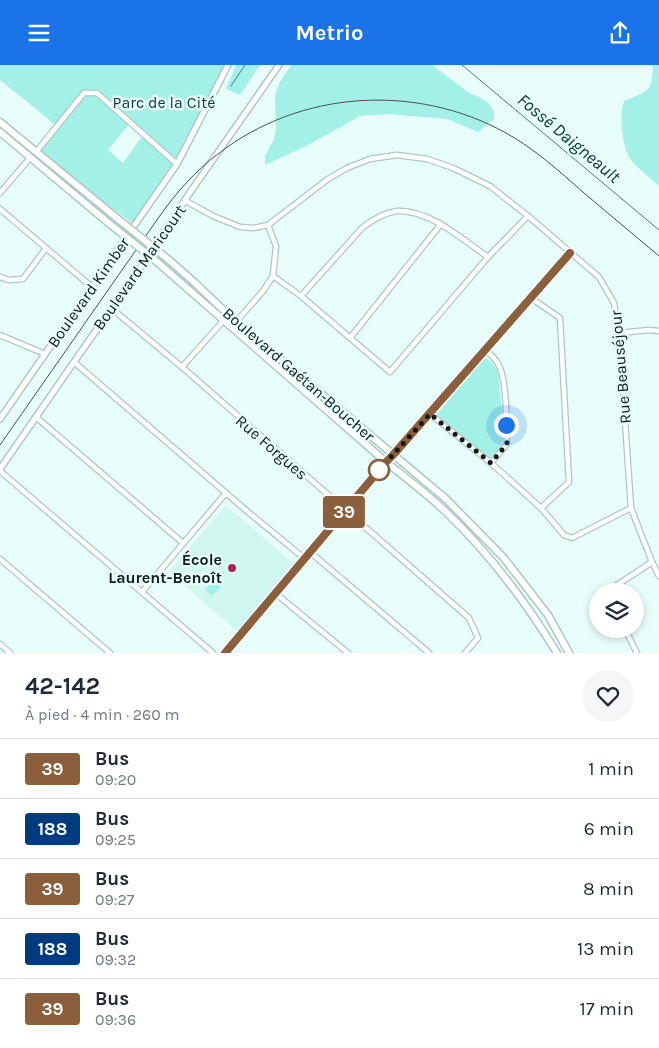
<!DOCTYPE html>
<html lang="fr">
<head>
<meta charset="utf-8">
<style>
  body { margin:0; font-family:Karla,sans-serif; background:#f6f6f7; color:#1f2937; height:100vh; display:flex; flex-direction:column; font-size:19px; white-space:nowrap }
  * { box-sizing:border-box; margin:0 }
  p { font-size:16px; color:#747a83 }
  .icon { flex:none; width:28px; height:28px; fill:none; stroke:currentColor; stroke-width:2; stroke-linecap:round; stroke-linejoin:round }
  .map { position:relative; height:588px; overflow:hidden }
  .side { display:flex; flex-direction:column; background:#fff; flex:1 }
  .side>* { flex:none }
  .badge { padding:0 10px; border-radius:4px; font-size:18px; line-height:32px }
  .fabs { position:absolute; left:589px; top:518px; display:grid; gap:10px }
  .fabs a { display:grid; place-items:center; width:55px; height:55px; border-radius:50%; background:#fff; box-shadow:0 2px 8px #0003; font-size:25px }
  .you { position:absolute; width:25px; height:25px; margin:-12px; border:4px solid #fff; border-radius:50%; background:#1a73e8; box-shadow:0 0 0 8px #1a73e833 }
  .map>.badge { position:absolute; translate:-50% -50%; box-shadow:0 0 0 2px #fff }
  .round { display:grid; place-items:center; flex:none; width:52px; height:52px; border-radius:26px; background:#f6f6f7 }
  .overview { display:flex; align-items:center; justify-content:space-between; height:85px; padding:0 25px }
  h1 { font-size:24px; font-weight:700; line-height:38px }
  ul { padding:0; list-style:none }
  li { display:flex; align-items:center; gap:15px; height:60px; padding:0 25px; border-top:1px solid #e0e1e3 }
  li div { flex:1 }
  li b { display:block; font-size:19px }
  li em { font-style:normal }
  li .badge { min-width:55px; font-weight:700; text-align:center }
  header { display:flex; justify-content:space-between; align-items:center; height:65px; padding:0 25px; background:#1a73e8; color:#fff; font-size:22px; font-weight:700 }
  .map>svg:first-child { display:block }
</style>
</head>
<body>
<header><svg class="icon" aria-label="menu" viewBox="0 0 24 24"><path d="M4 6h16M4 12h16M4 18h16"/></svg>Metrio<svg class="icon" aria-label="share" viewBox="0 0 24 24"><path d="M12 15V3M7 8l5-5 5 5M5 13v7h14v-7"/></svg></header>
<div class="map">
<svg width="659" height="588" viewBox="0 0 659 588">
  <rect width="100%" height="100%" fill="#e7fefb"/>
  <!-- built -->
  <path fill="#d0f6f0" d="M226,440L294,499L237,566L169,507Z"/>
  <!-- green -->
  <g fill="#a2f0e6" fill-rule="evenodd">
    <path d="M0,0H224L176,97L177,99L135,160L36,87L57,61L0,15ZM130,58L144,69L123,98L108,85Z"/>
    <path d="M236,0H260L240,30L226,24Z"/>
    <path d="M291,0H432L469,28L477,31L488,38L494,46V54L478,67L447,54L388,49L360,51L306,81L265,100V91L273,76L276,66L275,30L280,17Z"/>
    <path d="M653,0H659V121C653,115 634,100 630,94C622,80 619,51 624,36C648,26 652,28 653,0Z"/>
    <path d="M484,293L488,294L498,306L503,356L504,372L499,384L489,393L436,350Z"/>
    <path d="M213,515L221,522L212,531L205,525Z"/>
  </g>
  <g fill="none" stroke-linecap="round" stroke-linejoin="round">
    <!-- stream -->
    <g stroke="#40847c" stroke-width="1">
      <path d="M462,0L659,165"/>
      <path d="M231,21L245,0"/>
    </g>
    <!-- minor casing -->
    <g stroke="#adc8c4" stroke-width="7">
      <g id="minor">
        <path d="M36,87L84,28H97L177,99"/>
        <path d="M0,128L30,93"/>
        <path d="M186,136L213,151L240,162L254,163L268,160L328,114L347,103L370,94L397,90L427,94L453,103L490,121L528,151L599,212L614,238L619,268L631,443L652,497L659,511"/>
        <path d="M0,144L92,222"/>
        <path d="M273,211L301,231L390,307L488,192L528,151"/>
        <path d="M0,212L9,215L23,214L46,183"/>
        <path d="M301,231L362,163C372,155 383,148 397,146C429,144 463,175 488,192"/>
        <path d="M531,233L560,253L569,417L541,443"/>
        <path d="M111,243L182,302L469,553L478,573L465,588"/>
        <path d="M236,257L263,226L273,211L276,181L268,160"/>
        <path d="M619,268L649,265L659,266"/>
        <path d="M0,270L45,289"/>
        <path d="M350,273L441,159"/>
        <path d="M486,285C490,289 494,293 497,297C508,314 506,358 507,379L491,398"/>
        <path d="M74,297L248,447L304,493"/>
        <path d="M182,302L224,255"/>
        <path d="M430,349L491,398L541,443L564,470L572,473L631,443"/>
        <path d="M36,352L183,478"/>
        <path d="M0,406L213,588"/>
        <path d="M310,487L429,588"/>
        <path d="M0,494L110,588"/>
        <path d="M608,526L652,497"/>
        <path d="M142,527L226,428"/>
        <path d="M275,528L348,588"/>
        <path d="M625,564L637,588"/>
        <path d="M0,579L10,588"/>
        <path d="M225,588L386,397L393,390L430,349L570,188"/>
      </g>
    </g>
    <!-- tertiary casing -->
    <g stroke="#adc8c4" stroke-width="8">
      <g id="tertiary">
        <path d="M0,354L177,99L228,0"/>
        <path d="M0,404L74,297L144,197L191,126L279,0"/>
      </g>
    </g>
    <!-- secondary casing -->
    <g stroke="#adc8c4" stroke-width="9">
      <g id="secondary">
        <path d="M0,57L118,154"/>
        <path d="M0,67L111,160"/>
        <path d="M169,195L194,217L236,257L446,434L503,492L548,550L569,588"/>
        <path d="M156,196L386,397C406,413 426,428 445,446C488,487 526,537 557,588"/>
      </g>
    </g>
    <!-- minor -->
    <use href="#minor" stroke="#fff" stroke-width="4.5"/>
    <!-- tertiary -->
    <use href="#tertiary" stroke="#fff" stroke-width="5"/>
    <!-- secondary -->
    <use href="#secondary" stroke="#fff" stroke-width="6"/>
    <!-- rail -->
    <path stroke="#465351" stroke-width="1" d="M0,380L159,152C176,128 195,106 218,89C300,25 416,18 506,68C535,84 559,106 584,128C609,149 634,170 659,191"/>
    <!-- secondary-bridge casing -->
    <g stroke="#adc8c4" stroke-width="9" stroke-linecap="butt">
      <g id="secondary-bridge">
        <path d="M118,154L169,195"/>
        <path d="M111,160L156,196"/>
      </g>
    </g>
    <!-- secondary-bridge -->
    <use href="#secondary-bridge" stroke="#fff" stroke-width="6"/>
  </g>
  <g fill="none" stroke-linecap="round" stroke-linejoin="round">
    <!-- line casing -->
    <g stroke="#fff" stroke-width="11">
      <path id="line" d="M225,588L386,397L393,390L570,188"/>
    </g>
    <!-- line -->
    <use href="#line" stroke="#8b5e3c" stroke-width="8"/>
    <!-- walk -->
    <path stroke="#101a19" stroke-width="5" stroke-dasharray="0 9" d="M379,405L430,349L491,398L507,379L506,360"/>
  </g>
  <!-- markers -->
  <circle fill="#fff" stroke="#8b5e3c" stroke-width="2.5" cx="379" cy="405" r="10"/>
  <circle fill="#af1f55" stroke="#e7fefb" stroke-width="2" cx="232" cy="503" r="5"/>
  <g text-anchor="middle" stroke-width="5" stroke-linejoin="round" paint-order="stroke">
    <!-- park labels -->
    <g font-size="16" fill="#0e3b36" stroke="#e7fefb">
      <text x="164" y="43">Parc de la Cité</text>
    </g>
    <!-- street labels -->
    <g font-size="16" fill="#101a19" stroke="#e7fefb">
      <text transform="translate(139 202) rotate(-55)" y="6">Boulevard Maricourt</text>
      <text transform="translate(88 227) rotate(-55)" y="6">Boulevard Kimber</text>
      <text transform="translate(620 302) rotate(-95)" y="6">Rue Beauséjour</text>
      <text transform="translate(299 309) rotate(41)" y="6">Boulevard Gaétan-Boucher</text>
      <text transform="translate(272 382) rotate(41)" y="6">Rue Forgues</text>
    </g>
    <!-- poi labels -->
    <g font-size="16" font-weight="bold" fill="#101a19" stroke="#e7fefb" text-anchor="end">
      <text x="222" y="500">École<tspan x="222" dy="18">Laurent-Benoît</tspan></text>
    </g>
    <!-- water labels -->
    <g font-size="18" font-style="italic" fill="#083632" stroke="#e7fefb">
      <text transform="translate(569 73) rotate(40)" y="6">Fossé Daigneault</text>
    </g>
  </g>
</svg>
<div class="fabs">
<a><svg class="icon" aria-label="layers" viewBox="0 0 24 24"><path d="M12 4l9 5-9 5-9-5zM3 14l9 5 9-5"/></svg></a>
</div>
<div class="you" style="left:506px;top:360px"></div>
<b class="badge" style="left:344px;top:447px;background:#8b5e3c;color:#fff">39</b>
</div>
<section class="side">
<div class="overview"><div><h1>42-142</h1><p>À pied · 4 min · 260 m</p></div><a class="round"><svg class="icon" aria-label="heart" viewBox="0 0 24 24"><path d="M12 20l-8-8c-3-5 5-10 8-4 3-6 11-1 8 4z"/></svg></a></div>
<ul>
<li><span class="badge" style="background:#8b5e3c;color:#fff">39</span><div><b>Bus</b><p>09:20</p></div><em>1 min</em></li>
<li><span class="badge" style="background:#003b80;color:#fff">188</span><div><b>Bus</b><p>09:25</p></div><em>6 min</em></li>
<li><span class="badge" style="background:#8b5e3c;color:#fff">39</span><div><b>Bus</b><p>09:27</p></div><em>8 min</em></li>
<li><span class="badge" style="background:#003b80;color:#fff">188</span><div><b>Bus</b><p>09:32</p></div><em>13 min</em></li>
<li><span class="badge" style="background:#8b5e3c;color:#fff">39</span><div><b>Bus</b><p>09:36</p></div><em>17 min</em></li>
</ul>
</section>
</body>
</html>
